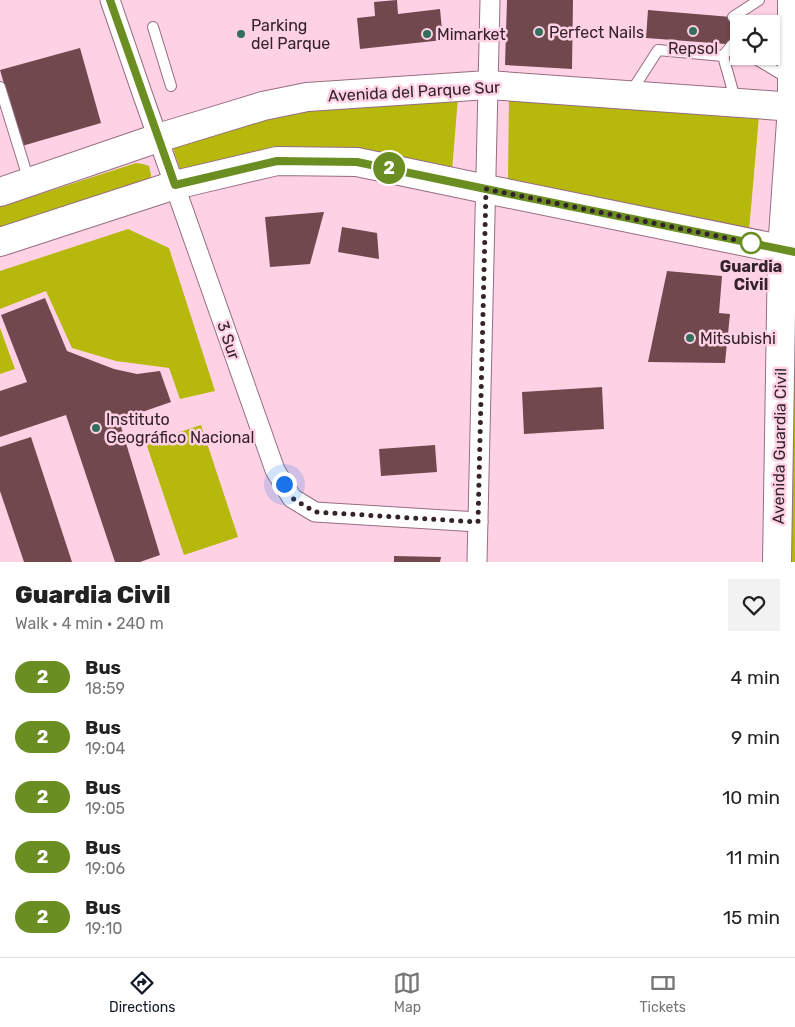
<!DOCTYPE html>
<html lang="en">
<head>
<meta charset="utf-8">
<style>
  body { margin:0; font-family:Rubik,sans-serif; background:#f2f2f2; color:#222; height:100vh; display:flex; flex-direction:column; font-size:19px; white-space:nowrap }
  * { box-sizing:border-box; margin:0 }
  p { font-size:16px; color:#767676 }
  .icon { flex:none; width:28px; height:28px; fill:none; stroke:currentColor; stroke-width:2; stroke-linecap:round; stroke-linejoin:round }
  .map { position:relative; height:562px; overflow:hidden }
  .panel { display:flex; flex-direction:column; background:#fff; flex:1 }
  .panel>* { flex:none }
  .badge { padding:0 10px; border-radius:16px; font-size:18px; line-height:32px }
  .controls { position:absolute; left:730px; top:15px; display:grid; gap:10px }
  .controls a { display:grid; place-items:center; width:50px; height:50px; border-radius:0px; background:#fff; box-shadow:0 1px 4px #0004; font-size:25px }
  .you { position:absolute; width:25px; height:25px; margin:-12px; border:4px solid #fff; border-radius:50%; background:#1a73e8; box-shadow:0 0 0 8px #1a73e833 }
  .map>.badge { position:absolute; translate:-50% -50%; box-shadow:0 0 0 2px #fff }
  .round { display:grid; place-items:center; flex:none; width:52px; height:52px; border-radius:0px; background:#f2f2f2 }
  .summary { display:flex; align-items:center; justify-content:space-between; height:85px; padding:0 15px }
  h1 { font-size:24px; font-weight:800; line-height:38px }
  ul { padding:0; list-style:none }
  li { display:flex; align-items:center; gap:15px; height:60px; padding:0 15px }
  li div { flex:1 }
  li b { display:block; font-size:19px }
  li em { font-style:normal }
  li .badge { min-width:55px; font-weight:700; text-align:center }
  .dock { display:flex; justify-content:space-around; align-items:center; height:70px; border-top:1px solid #e0e0e0; background:#fff; font-size:14px; color:#767676 }
  .dock a { display:grid; justify-items:center; gap:2px }
  .dock .active { color:#111827 }
  .map>svg:first-child { display:block }
</style>
</head>
<body>
<div class="map">
<svg width="795" height="562" viewBox="0 0 795 562">
  <rect width="100%" height="100%" fill="#ffd1e5"/>
  <!-- green -->
  <g fill="#b6b80b">
    <path d="M509,95L759,116L749,231L508,179Z"/>
    <path d="M458,97L452,171L181,173L173,148L268,115L313,105Z"/>
    <path d="M136,163L143,164L149,166L151,175L150,181L0,234V207Z"/>
    <path d="M128,229L169,248L215,391L180,399L169,368L116,361L72,348L46,291L0,309V271Z"/>
    <path d="M795,324V562H790Z"/>
    <path d="M0,328L15,369L0,374Z"/>
    <path d="M201,425L238,537L184,555L146,443Z"/>
  </g>
  <!-- building -->
  <g fill="#71484e">
    <path d="M397,0L398,14L440,9L443,40L360,49L357,18L375,16L374,2Z"/>
    <path d="M507,0H573L572,69L505,65Z"/>
    <path d="M648,10L743,18L742,24H739V45L646,38Z"/>
    <path d="M80,48L101,123L22,146L0,70Z"/>
    <path d="M324,212L310,264L270,267L265,217Z"/>
    <path d="M342,227L377,233L379,259L338,252Z"/>
    <path d="M667,271L722,276L719,313L730,314L725,363L648,362Z"/>
    <path d="M45,298L67,351L114,369L137,374L160,371L171,402L119,420L160,555L140,562H115L66,415L0,437V391L27,382L1,315Z"/>
    <path d="M602,387L604,429L524,434L522,392Z"/>
    <path d="M31,437L72,562H24L0,491V447Z"/>
    <path d="M435,445L437,472L381,476L379,449Z"/>
    <path d="M394,556L441,557L440,562H394Z"/>
  </g>
  <g fill="none" stroke-linecap="round" stroke-linejoin="round">
    <!-- lane casing -->
    <g stroke="#966e80" stroke-width="12">
      <g id="lane">
        <path d="M733,17L759,0"/>
        <path d="M153,27L171,86"/>
        <path d="M723,56L732,45L739,49"/>
        <path d="M751,56L789,79"/>
        <path d="M0,87L29,181"/>
        <path d="M631,92L658,50L723,56L736,102"/>
      </g>
    </g>
    <!-- street casing -->
    <g stroke="#966e80" stroke-width="21">
      <g id="street">
        <path d="M110,0L142,93L275,470L292,498L315,512L478,522"/>
        <path d="M477,562L490,0"/>
      </g>
    </g>
    <!-- secondary casing -->
    <g stroke="#966e80" stroke-width="30">
      <g id="secondary">
        <path d="M0,192L158,138L263,106L307,97L488,85L795,107"/>
        <path d="M0,242L175,185L277,161L357,162L486,189L795,252"/>
        <path d="M777,562L782,250L792,107V0"/>
      </g>
    </g>
    <!-- lane -->
    <use href="#lane" stroke="#fff" stroke-width="10"/>
    <!-- street -->
    <use href="#street" stroke="#fff" stroke-width="19"/>
    <!-- secondary -->
    <use href="#secondary" stroke="#fff" stroke-width="28"/>
  </g>
  <g fill="none" stroke-linecap="round" stroke-linejoin="round">
    <!-- line casing -->
    <g stroke="#fff" stroke-width="11">
      <path id="line" d="M110,0L175,185L277,161L357,162L505,193L795,252"/>
    </g>
    <!-- line -->
    <use href="#line" stroke="#6b8e23" stroke-width="8"/>
    <!-- walk -->
    <path stroke="#34232b" stroke-width="5" stroke-dasharray="0 9" d="M284,484L292,498L315,512L478,522L486,189L751,243"/>
  </g>
  <!-- markers -->
  <g fill="#32705d" stroke="#ffd1e5" stroke-width="2">
    <circle cx="693" cy="31" r="5"/>
    <circle cx="539" cy="32" r="5"/>
    <circle cx="241" cy="34" r="5"/>
    <circle cx="427" cy="34" r="5"/>
    <circle cx="690" cy="338" r="5"/>
    <circle cx="96" cy="428" r="5"/>
  </g>
  <circle fill="#fff" stroke="#6b8e23" stroke-width="2.5" cx="751" cy="243" r="10"/>
  <g text-anchor="middle" stroke-width="5" stroke-linejoin="round" paint-order="stroke">
    <!-- poi labels -->
    <g font-size="16" fill="#34232b" stroke="#ffd1e5" text-anchor="start">
      <text x="251" y="31">Parking<tspan x="251" dy="18">del Parque</tspan></text>
      <text x="549" y="38">Perfect Nails</text>
      <text x="437" y="40">Mimarket</text>
      <text x="693" y="54" text-anchor="middle">Repsol</text>
      <text x="700" y="344">Mitsubishi</text>
      <text x="106" y="425">Instituto<tspan x="106" dy="18">Geográfico Nacional</tspan></text>
    </g>
    <!-- street labels -->
    <g font-size="16" fill="#34232b" stroke="#ffd1e5">
      <text transform="translate(414 91) rotate(-3)" y="6">Avenida del Parque Sur</text>
      <text transform="translate(229 340) rotate(71)" y="6">3 Sur</text>
      <text transform="translate(779 446) rotate(-89)" y="6">Avenida Guardia Civil</text>
    </g>
    <!-- stop labels -->
    <g font-size="16" font-weight="bold" fill="#34232b" stroke="#ffd1e5">
      <text x="751" y="272">Guardia<tspan x="751" dy="18">Civil</tspan></text>
    </g>
  </g>
</svg>
<div class="controls">
<a><svg class="icon" aria-label="locate" viewBox="0 0 24 24"><circle cx="12" cy="12" r="6"/><path d="M12 2v4M12 18v4M2 12h4M18 12h4"/></svg></a>
</div>
<div class="you" style="left:284px;top:484px"></div>
<b class="badge" style="left:389px;top:168px;background:#6b8e23;color:#fff">2</b>
</div>
<section class="panel">
<div class="summary"><div><h1>Guardia Civil</h1><p>Walk · 4 min · 240 m</p></div><a class="round"><svg class="icon" aria-label="heart" viewBox="0 0 24 24"><path d="M12 20l-8-8c-3-5 5-10 8-4 3-6 11-1 8 4z"/></svg></a></div>
<ul>
<li><span class="badge" style="background:#6b8e23;color:#fff">2</span><div><b>Bus</b><p>18:59</p></div><em>4 min</em></li>
<li><span class="badge" style="background:#6b8e23;color:#fff">2</span><div><b>Bus</b><p>19:04</p></div><em>9 min</em></li>
<li><span class="badge" style="background:#6b8e23;color:#fff">2</span><div><b>Bus</b><p>19:05</p></div><em>10 min</em></li>
<li><span class="badge" style="background:#6b8e23;color:#fff">2</span><div><b>Bus</b><p>19:06</p></div><em>11 min</em></li>
<li><span class="badge" style="background:#6b8e23;color:#fff">2</span><div><b>Bus</b><p>19:10</p></div><em>15 min</em></li>
</ul>
</section>
<nav class="dock">
<a class="active"><svg class="icon" aria-label="directions" viewBox="0 0 24 24"><path d="M12 3l9 9-9 9-9-9zM9 14v-3h6M13 9l2 2-2 2"/></svg>Directions</a>
<a><svg class="icon" aria-label="map" viewBox="0 0 24 24"><path d="M3 6l6-2 6 2 6-2v14l-6 2-6-2-6 2zM9 4v14M15 6v14"/></svg>Map</a>
<a><svg class="icon" aria-label="tickets" viewBox="0 0 24 24"><path d="M3 7h18v10H3zM15 7v10"/></svg>Tickets</a>
</nav>
</body>
</html>
